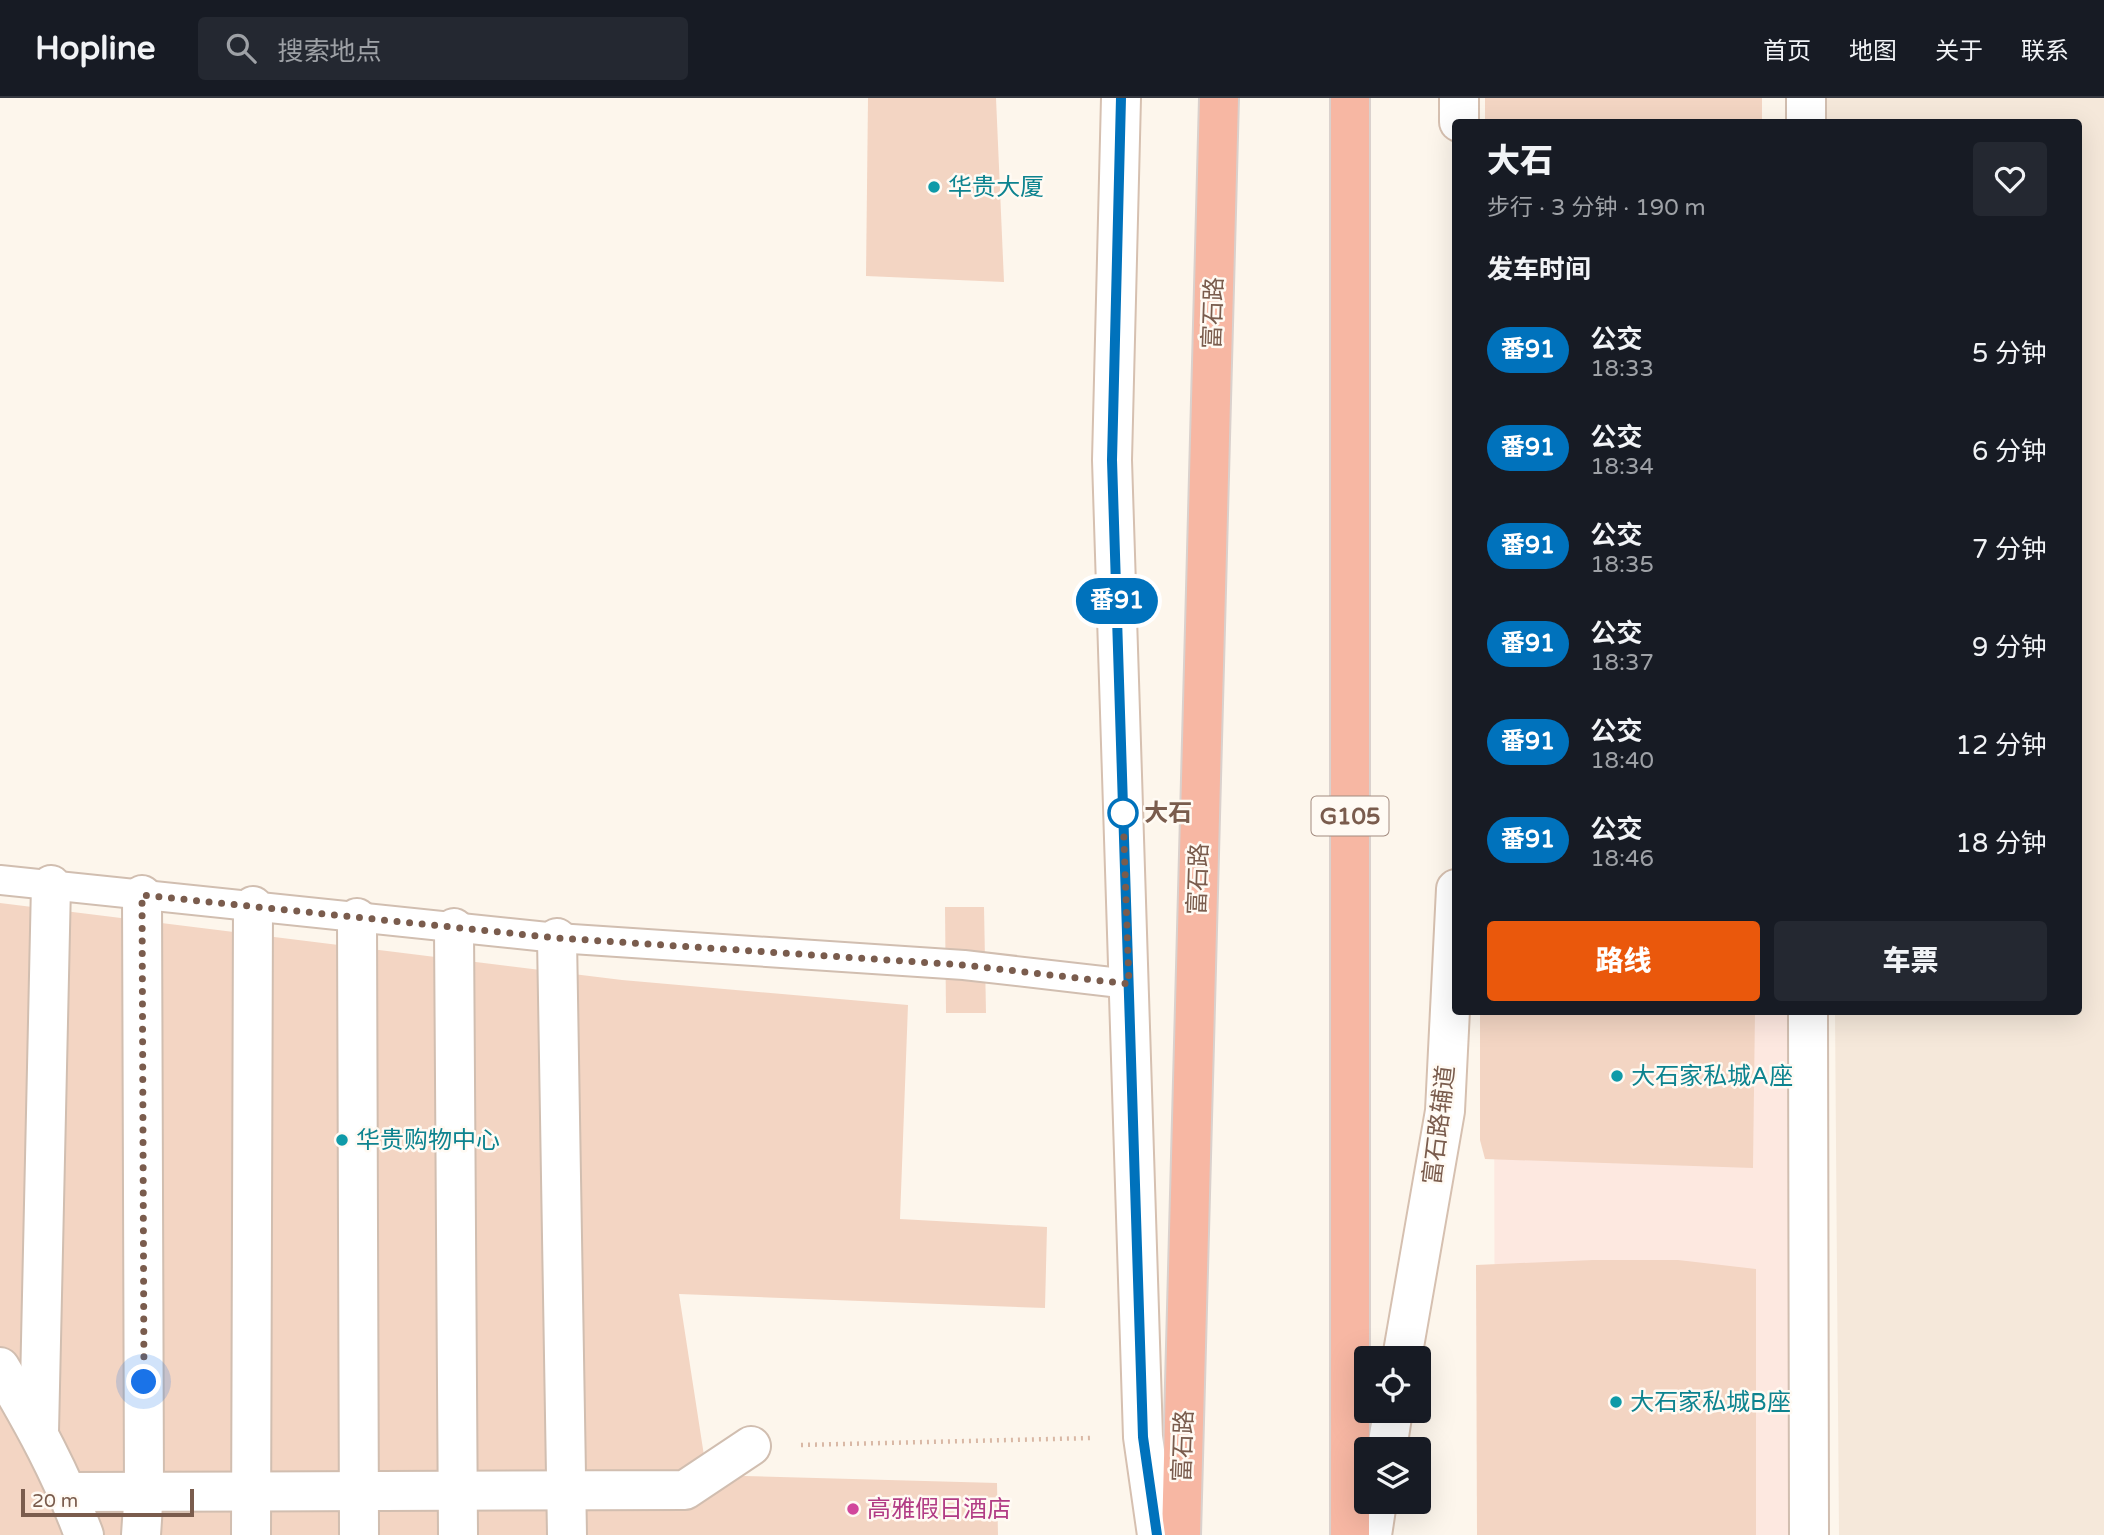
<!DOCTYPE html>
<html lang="zh">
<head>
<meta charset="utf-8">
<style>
  body { margin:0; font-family:"Varela Round","Noto Sans SC",sans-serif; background:#242831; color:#f1f3f6; height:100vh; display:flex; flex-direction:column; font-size:26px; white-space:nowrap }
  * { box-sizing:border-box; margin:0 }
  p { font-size:23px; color:#9ea1a6 }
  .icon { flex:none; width:38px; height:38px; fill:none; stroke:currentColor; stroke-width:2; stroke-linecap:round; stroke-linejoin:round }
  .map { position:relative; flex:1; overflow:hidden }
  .drawer { position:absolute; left:1452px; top:21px; width:630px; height:896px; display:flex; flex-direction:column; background:#171b24; border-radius:7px; box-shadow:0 7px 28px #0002 }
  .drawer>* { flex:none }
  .badge { padding:0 14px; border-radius:23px; font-size:24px; line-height:46px }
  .controls { position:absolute; left:1354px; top:1248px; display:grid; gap:14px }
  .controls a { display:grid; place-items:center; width:77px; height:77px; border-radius:7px; background:#171b24; box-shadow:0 7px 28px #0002; font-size:35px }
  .scale { position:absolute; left:21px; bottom:18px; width:173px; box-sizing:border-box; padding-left:7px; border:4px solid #7a5c4d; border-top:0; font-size:19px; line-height:24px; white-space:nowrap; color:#7a5c4d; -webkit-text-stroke:5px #fffaf3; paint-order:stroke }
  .you { position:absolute; width:35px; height:35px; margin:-18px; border:5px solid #fff; border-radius:50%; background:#1a73e8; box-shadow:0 0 0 10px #1a73e833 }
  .map>.badge { position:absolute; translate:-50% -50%; box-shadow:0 0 0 4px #fff }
  h2 { padding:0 35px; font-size:26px; line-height:63px }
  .round { display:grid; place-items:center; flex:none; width:74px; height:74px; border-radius:7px; background:#242831 }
  .overview { display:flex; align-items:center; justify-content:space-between; height:119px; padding:0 35px }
  h1 { font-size:33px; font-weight:800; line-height:52px }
  .primary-button { display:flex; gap:14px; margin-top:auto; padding:14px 35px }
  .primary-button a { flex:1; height:80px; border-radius:7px; background:#ea580c; color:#fff; font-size:28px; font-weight:800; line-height:80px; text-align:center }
  .primary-button a+a { background:#242831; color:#f1f3f6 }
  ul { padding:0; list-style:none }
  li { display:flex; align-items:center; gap:21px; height:98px; padding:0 35px }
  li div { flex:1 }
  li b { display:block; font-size:26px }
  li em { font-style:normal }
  li .badge { min-width:77px; font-weight:700; text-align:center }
  header { display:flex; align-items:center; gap:42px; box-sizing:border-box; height:98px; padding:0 35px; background:#171b24; border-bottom:2px solid #363941 }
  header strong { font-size:33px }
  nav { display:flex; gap:38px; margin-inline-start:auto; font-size:24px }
  .search { width:490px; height:63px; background:#242831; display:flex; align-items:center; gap:18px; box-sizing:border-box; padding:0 24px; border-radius:7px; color:#9ea1a6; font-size:26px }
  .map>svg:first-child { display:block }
</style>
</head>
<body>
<header>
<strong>Hopline</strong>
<div class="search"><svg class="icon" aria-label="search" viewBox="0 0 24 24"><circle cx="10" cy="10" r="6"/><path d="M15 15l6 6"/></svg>搜索地点</div>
<nav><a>首页</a><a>地图</a><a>关于</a><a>联系</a></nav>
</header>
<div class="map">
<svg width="2104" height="1437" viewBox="0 0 2104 1437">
  <rect width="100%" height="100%" fill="#fdf6ec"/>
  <!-- residential -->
  <path fill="#f5e8da" d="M1827,0H2104V1437H1839L1835,914H2079V24H1827Z"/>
  <!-- commercial -->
  <path fill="#fde8e0" d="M1494,914H1805L1803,1437H1495Z"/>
  <!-- building -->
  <g fill="#f3d5c3">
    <path d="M868,0H996L1004,184L866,178Z"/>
    <rect x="1485" y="0" width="277" height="24"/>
    <path d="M0,805L622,882L908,907L900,1121L1047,1129L1045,1210L679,1196L707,1377L997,1385L998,1437H0Z"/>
    <path d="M945,809H984L986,915H946Z"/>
    <path d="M1480,914H1755L1753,1070L1485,1061L1480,1042Z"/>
    <path d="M1593,1162H1678L1756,1171V1437H1477L1476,1167Z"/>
  </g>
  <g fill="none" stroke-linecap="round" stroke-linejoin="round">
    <!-- lane casing -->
    <g stroke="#d1beb0" stroke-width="32">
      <path id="lane" d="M0,782L557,840L964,867L1129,886"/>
    </g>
    <!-- street casing -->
    <g stroke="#d1beb0" stroke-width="42">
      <g id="street">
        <path d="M1806,0V24"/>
        <path d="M357,820L359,1437"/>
        <path d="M454,830L458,1437"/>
        <path d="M557,840L567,1437"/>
        <path d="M1808,914L1809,1437"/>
        <path d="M0,1269C34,1326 61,1375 84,1437"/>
        <path d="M39,1334L51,787"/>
        <path d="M68,1394L685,1392L751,1348"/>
        <path d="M141,1437L144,1392L142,797"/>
        <path d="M251,1437L253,808"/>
      </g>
    </g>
    <!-- secondary casing -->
    <g stroke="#d6c0b0" stroke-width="42">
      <g id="secondary">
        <path d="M1121,0L1112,362L1143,1339L1157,1437"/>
        <path d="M1459,0V24"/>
        <path d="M1402,1260L1445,1013L1456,791"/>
        <path d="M1387,1351L1393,1312"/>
        <path d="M1372,1437L1377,1404"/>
      </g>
    </g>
    <!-- highway casing -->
    <g stroke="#dad1cd" stroke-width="42">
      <g id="highway">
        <path d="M1350,0V1437"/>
        <path d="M1181,1437L1219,0"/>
      </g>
    </g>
    <!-- path -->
    <path stroke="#d9b8a5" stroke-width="4.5" stroke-dasharray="2 5" stroke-linecap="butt" d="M801,1347L1093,1340"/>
    <!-- lane -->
    <use href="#lane" stroke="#fff" stroke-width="28"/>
    <!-- street -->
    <use href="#street" stroke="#fff" stroke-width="38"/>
    <!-- secondary -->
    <use href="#secondary" stroke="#fff" stroke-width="38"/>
    <!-- highway -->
    <use href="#highway" stroke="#f7b7a3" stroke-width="38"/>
  </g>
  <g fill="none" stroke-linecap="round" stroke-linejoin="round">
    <!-- line casing -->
    <g stroke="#fff" stroke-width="16">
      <path id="line" d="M1121,0L1112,362L1143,1339L1157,1437"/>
    </g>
    <!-- line -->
    <use href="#line" stroke="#0072bc" stroke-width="10"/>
    <!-- walk -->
    <path stroke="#7a5c4d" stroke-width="7" stroke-dasharray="0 12.6" d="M144,1284L142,797L557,840L964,867L1129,886L1123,715"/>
  </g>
  <!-- markers -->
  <g fill="#0f9aa8" stroke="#fffaf3" stroke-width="2.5">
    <circle cx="934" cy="89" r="7"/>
    <circle cx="1617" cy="978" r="7"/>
    <circle cx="342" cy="1042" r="7"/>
    <circle cx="1616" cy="1304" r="7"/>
  </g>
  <circle fill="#fff" stroke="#0072bc" stroke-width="3.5" cx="1123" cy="715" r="14"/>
  <circle fill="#d1479c" stroke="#fffaf3" stroke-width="2.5" cx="853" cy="1411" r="7"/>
  <g text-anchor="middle" stroke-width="5" stroke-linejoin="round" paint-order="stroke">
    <!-- shield labels -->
    <rect fill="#fffaf3" stroke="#a28b7f" stroke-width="2" x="1311.5" y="698.5" width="77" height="39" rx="5"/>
    <g font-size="23" font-weight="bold" fill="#7a5c4d">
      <text x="1350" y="726">G105</text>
    </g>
    <!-- culture labels -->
    <g font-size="24" fill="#0d838f" stroke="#fffaf3" text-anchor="start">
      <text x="948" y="97">华贵大厦</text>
      <text x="1631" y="986">大石家私城A座</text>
      <text x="356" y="1050">华贵购物中心</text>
      <text x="1630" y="1312">大石家私城B座</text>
    </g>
    <!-- street labels -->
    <g font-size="24" fill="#7a5c4d" stroke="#fffaf3">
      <text transform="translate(1213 215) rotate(-88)" y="8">富石路</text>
      <text transform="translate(1198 781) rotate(-88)" y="8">富石路</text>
      <text transform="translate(1439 1027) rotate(-83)" y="8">富石路辅道</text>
      <text transform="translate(1183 1348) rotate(-88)" y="8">富石路</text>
    </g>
    <!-- stop labels -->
    <g font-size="24" font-weight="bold" fill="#7a5c4d" stroke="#fffaf3" text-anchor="start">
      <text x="1144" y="723">大石</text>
    </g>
    <!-- hotel labels -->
    <g font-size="24" fill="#b23c85" stroke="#fffaf3" text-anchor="start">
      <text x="867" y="1419">高雅假日酒店</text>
    </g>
  </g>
</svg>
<div class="controls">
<a><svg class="icon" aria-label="locate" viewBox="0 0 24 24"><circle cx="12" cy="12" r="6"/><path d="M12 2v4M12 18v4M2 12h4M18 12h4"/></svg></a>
<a><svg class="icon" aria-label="layers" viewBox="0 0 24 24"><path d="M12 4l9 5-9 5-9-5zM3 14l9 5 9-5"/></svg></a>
</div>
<div class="scale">20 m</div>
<div class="you" style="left:144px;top:1284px"></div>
<b class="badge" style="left:1117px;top:503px;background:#0072bc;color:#fff">番91</b>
<section class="drawer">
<div class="overview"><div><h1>大石</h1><p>步行 · 3 分钟 · 190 m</p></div><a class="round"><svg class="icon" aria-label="heart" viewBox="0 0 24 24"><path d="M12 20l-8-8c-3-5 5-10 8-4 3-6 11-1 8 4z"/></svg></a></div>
<h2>发车时间</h2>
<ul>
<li><span class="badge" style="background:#0072bc;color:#fff">番91</span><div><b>公交</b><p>18:33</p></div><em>5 分钟</em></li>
<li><span class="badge" style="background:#0072bc;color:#fff">番91</span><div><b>公交</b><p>18:34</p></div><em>6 分钟</em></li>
<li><span class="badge" style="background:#0072bc;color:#fff">番91</span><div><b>公交</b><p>18:35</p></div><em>7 分钟</em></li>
<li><span class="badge" style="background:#0072bc;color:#fff">番91</span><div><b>公交</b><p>18:37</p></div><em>9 分钟</em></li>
<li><span class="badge" style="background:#0072bc;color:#fff">番91</span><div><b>公交</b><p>18:40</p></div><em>12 分钟</em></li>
<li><span class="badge" style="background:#0072bc;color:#fff">番91</span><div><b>公交</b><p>18:46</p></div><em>18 分钟</em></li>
</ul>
<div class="primary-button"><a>路线</a><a>车票</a></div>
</section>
</div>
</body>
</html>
